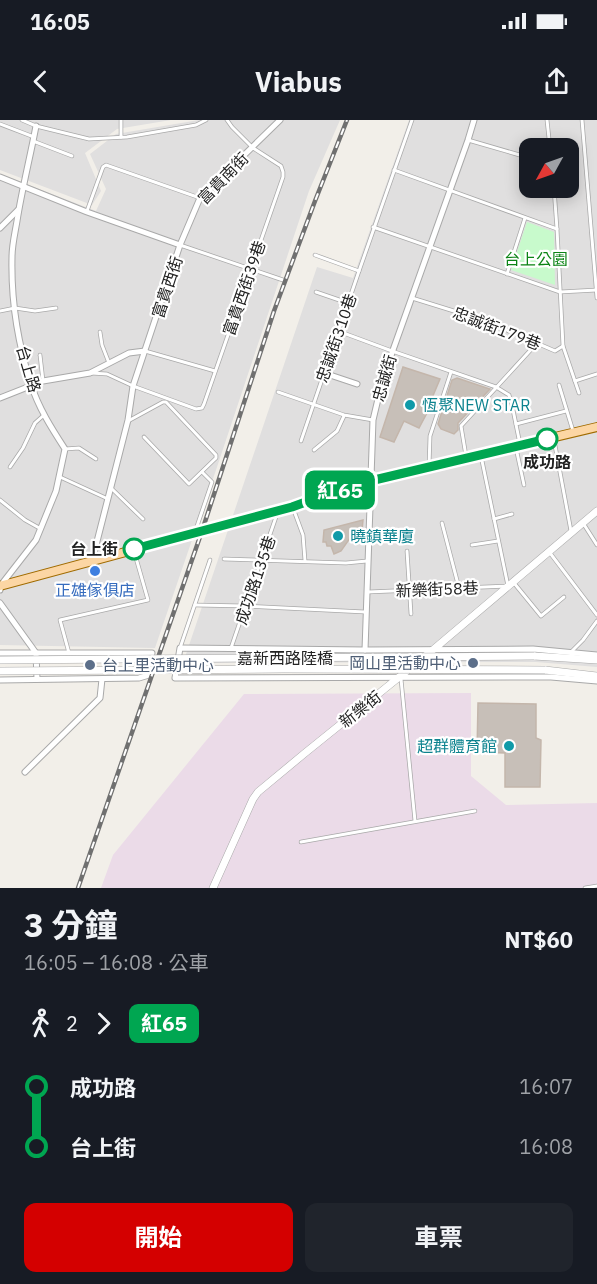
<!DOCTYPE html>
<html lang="zh-TW">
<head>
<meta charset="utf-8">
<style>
  body { margin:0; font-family:"IBM Plex Sans","Noto Sans TC",sans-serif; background:#20242c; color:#f1f3f6; height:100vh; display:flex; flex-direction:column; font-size:22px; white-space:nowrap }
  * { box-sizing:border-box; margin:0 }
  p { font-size:20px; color:#9ea1a6 }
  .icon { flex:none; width:33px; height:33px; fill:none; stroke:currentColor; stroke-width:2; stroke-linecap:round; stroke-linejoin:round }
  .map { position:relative; height:768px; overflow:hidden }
  .details { display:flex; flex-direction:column; background:#171b24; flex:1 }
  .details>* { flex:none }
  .badge { padding:0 12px; border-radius:9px; font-size:21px; line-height:39px }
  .needle { width:39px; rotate:230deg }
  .buttons { position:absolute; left:519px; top:18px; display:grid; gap:12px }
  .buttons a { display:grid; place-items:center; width:60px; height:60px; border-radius:12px; background:#171b24; box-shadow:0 3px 15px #0003; font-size:30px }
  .map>.badge { position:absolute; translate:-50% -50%; box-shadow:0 0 0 3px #fff }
  .legs { display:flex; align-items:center; gap:9px; height:66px; padding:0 24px; font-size:20px }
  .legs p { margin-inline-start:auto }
  .head { display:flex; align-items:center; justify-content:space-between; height:102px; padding:0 24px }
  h1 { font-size:33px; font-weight:700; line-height:45px }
  .action { display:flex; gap:12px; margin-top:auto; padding:12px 24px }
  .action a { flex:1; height:69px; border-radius:12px; background:#d40000; color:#fff; font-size:24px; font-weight:700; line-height:69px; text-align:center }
  .action a+a { background:#20242c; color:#f1f3f6 }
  ul { padding:0 24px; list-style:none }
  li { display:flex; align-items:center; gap:21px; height:60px; font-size:22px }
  li i { display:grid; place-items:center; width:9px; height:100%; margin:0 8px; background:currentColor }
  li i::after { content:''; width:15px; height:15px; margin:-8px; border:4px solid; border-radius:50%; background:#171b24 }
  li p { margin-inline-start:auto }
  li:first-child i { background:linear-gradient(#0000 50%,currentColor 0) }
  li:last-child i { background:linear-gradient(currentColor 50%,#0000 0) }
  .status { display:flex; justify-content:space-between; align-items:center; height:42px; padding:0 30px; background:#171b24; direction:ltr }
  .status svg { height:16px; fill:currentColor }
  header { display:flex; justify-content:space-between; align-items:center; height:78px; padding:0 24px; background:#171b24; font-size:27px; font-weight:700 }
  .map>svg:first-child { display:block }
</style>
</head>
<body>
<div class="status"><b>16:05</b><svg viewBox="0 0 49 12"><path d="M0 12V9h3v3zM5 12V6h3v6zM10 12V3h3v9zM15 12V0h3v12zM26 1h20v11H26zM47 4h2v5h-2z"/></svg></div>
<header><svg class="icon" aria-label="back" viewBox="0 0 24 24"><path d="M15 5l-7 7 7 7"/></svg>Viabus<svg class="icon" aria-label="share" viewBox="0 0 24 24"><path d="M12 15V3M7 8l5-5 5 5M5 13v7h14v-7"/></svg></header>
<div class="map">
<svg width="597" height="768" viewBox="0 0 597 768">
  <rect width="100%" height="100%" fill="#f2efe9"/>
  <!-- residential -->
  <g fill="#e0dfdf" fill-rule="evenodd">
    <path d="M0,0H171L117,9L85,33L101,71L92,85L0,50Z"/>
    <path d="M199,0H340L309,71L216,350L155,528L0,525V54L96,91L106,69L90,34L116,14Z"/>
    <path d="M409,0H597V547L536,542L183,543L317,147L353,158ZM530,28H568V68H530Z"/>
  </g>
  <!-- industrial -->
  <path fill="#ebdbe8" d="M471,573V656L506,685L597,683V768H101L113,735L244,574Z"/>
  <!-- park -->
  <path fill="#c8facc" d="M527,102L554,112L555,165L511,150Z"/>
  <!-- building -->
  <g fill="#c7bfb8" stroke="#c4b6ab" stroke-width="1.5">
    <path d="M403,247L440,259L432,278L428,291L419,308L404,301L394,322L380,317Z"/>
    <path d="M457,258L490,269L458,303V310L454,314L441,309L438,304L452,260Z"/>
    <path d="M363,400L362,411L350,418L341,431L334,434L331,426H327L326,422H323L324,410Z"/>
    <path d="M478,583L536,584V618L541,620L540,667H505V633L477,632Z"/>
  </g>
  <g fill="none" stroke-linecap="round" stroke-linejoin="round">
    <!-- service casing -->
    <g stroke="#a9a9a9" stroke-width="4.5">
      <g id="service">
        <path d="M22,0L36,6L89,19L127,17L196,5L206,0"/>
        <path d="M547,0L550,28"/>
        <path d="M582,0L597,178"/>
        <path d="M0,4L34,17"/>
        <path d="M121,17V0"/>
        <path d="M468,20L530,38"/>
        <path d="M33,21L72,36"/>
        <path d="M394,50L557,109"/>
        <path d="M554,68L557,109L563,226L579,273"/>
        <path d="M87,91L103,47L106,45L200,78"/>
        <path d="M373,107L560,172L597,170"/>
        <path d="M180,125L283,160"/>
        <path d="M315,135L359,151L412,0"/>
        <path d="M507,154L525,98"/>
        <path d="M316,172L348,183"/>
        <path d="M412,178L486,201L555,231L563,226"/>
        <path d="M0,191L15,188L35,191L56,188"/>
        <path d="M338,211L392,231L496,267L509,275L512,285L520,324"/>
        <path d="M100,212L102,225L109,243"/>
        <path d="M145,231L215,251"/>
        <path d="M40,235L43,261"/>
        <path d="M91,253L107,254L133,266L196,289L202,288L204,284L283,57V52L281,46L253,28L232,7L227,0"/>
        <path d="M575,261L597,254"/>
        <path d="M559,265L573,311"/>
        <path d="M278,272L344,295L373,300"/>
        <path d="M130,300L163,282H166L216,335V338L189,364L144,317"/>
        <path d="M516,304L566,291"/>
        <path d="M554,320L571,411"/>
        <path d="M301,321L359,151"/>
        <path d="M516,328L524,365"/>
        <path d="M65,329L79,328L96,339"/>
        <path d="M314,330L337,311L344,296"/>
        <path d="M466,336L461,306L537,223"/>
        <path d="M429,346L430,316L451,252"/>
        <path d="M10,347L23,328L35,303L44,295"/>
        <path d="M60,357L108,379"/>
        <path d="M111,368L143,399"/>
        <path d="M0,380L25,400L41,409"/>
        <path d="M293,388L303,415L305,441"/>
        <path d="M494,399L512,394"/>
        <path d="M442,403L459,468"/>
        <path d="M583,403L597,425"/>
        <path d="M195,412L212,362L202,352"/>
        <path d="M472,425L498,421"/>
        <path d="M407,431L411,494"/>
        <path d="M550,433L597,495"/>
        <path d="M224,439L346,443L367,441"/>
        <path d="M514,463L541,496L564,477"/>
        <path d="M368,472L508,466L481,336"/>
        <path d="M195,485L246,486L365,492"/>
        <path d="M180,528L210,440"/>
        <path d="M231,528L277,394"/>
        <path d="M571,532L583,520L597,501"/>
        <path d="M69,533L60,500L148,480L134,431"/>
        <path d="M401,559L415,701"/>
        <path d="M301,722L475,691"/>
        <path d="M585,768L597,766"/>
      </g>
    </g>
    <!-- minor casing -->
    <g stroke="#a9a9a9" stroke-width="7">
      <g id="minor">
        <path d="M0,57L87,92L180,125"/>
        <path d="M0,108L18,90"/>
        <path d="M324,253L357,264"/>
        <path d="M0,278L43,261L90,253L129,233L145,231"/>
        <path d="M92,441L128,300L133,266L180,125L200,78L280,0"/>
        <path d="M0,470L1,465L36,420L56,371L65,329C52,309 38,287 31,264C18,224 11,179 12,137C12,125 15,113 17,101C22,69 30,38 36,6"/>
        <path d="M0,483L36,533L37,559"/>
        <path d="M365,530L373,300L383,258L468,20L474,0"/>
        <path d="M0,533H152L149,555L139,558L0,560"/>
        <path d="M597,535L533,529L365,530L180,528L175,558L551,557L597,561"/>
        <path d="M25,652L100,578L102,559"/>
      </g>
    </g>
    <!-- tertiary casing -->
    <g stroke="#a9a9a9" stroke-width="8">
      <g id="tertiary">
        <path d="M534,536L597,540"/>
        <path d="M545,550L597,556"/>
        <path d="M213,768L253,679L258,672L305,633L434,529L597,391"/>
      </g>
    </g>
    <!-- primary casing -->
    <g stroke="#a06b00" stroke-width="10">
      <path id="primary" d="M0,466L292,387L336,371L370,361L597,307"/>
    </g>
    <!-- service -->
    <use href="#service" stroke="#fff" stroke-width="3"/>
    <!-- minor -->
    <use href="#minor" stroke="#fff" stroke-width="5"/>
    <!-- tertiary -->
    <use href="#tertiary" stroke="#fff" stroke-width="7"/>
    <!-- primary -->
    <use href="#primary" stroke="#fcd6a4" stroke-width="8"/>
    <!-- rail casing -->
    <g stroke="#707070" stroke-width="4.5">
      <path id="rail" d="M78,768L202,411L274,191L315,81L347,0"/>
    </g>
    <!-- rail -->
    <use href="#rail" stroke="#fff" stroke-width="2" stroke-dasharray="7" stroke-linecap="butt"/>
    <!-- tertiary-bridge casing -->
    <g stroke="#a9a9a9" stroke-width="8" stroke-linecap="butt">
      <g id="tertiary-bridge">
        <path d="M0,540L534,536"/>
        <path d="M0,551L284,549L545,550"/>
      </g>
    </g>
    <!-- tertiary-bridge -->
    <use href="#tertiary-bridge" stroke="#fff" stroke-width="7"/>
  </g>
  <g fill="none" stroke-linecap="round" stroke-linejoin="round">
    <!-- line-1 casing -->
    <g stroke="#fff" stroke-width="14">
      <path id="line-1" d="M134,429L292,387L336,371L370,361L547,319"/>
    </g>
    <!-- line-1 -->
    <use href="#line-1" stroke="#00a651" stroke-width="9"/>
  </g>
  <!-- markers -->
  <g fill="#0f9aa8" stroke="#fff" stroke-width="2">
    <circle cx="410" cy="285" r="6"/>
    <circle cx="338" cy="416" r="6"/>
    <circle cx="509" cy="626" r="6"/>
  </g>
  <g fill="#fff" stroke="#00a651" stroke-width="3">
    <circle cx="547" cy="319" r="10"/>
    <circle cx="134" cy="429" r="10"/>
  </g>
  <circle fill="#3f7fe0" stroke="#fff" stroke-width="2" cx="95" cy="451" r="6"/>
  <g fill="#5c6f8a" stroke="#fff" stroke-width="2">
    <circle cx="473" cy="543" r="6"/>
    <circle cx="90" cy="545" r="6"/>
  </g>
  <g text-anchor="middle" stroke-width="4.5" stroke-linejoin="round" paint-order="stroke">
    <!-- street labels -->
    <g font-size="16" fill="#222" stroke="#fff">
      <text transform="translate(223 58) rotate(-46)" y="6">富貴南街</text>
      <text transform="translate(167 167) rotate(-72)" y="6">富貴西街</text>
      <text transform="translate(244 168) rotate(-71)" y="6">富貴西街39巷</text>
      <text transform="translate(497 208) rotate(21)" y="6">忠誠街179巷</text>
      <text transform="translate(336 218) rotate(-71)" y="6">忠誠街310巷</text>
      <text transform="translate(29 249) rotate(74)" y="6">台上路</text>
      <text transform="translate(384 258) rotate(-74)" y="6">忠誠街</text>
      <text transform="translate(255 460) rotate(-71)" y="6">成功路135巷</text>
      <text transform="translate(437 469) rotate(-2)" y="6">新樂街58巷</text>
      <text x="285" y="544">嘉新西路陸橋</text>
      <text transform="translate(360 589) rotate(-38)" y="6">新樂街</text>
    </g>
    <!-- park labels -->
    <g font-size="16" fill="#0c8416" stroke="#fff">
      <text x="536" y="145">台上公園</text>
    </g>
    <!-- culture labels -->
    <g font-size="16" fill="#0d838f" stroke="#fff" text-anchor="start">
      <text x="422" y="291">恆聚NEW STAR</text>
      <text x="350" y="422">曉鎮華廈</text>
      <text x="497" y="632" text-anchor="end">超群體育館</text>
    </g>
    <!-- stop labels -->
    <g font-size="16" font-weight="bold" fill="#222" stroke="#fff">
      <text x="547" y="348">成功路</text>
      <text x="118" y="435" text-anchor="end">台上街</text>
    </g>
    <!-- shop labels -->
    <g font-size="16" fill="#366cbe" stroke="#fff">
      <text x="95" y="476">正雄傢俱店</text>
    </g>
    <!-- service labels -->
    <g font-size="16" fill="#4e5e75" stroke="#fff" text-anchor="end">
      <text x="461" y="549">岡山里活動中心</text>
      <text x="102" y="551" text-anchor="start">台上里活動中心</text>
    </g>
  </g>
</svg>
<div class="buttons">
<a><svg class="needle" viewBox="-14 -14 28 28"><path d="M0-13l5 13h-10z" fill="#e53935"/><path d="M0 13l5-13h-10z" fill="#9ea1a6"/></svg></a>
</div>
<b class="badge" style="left:340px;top:370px;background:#00a651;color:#fff">紅65</b>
</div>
<section class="details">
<div class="head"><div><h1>3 分鐘</h1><p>16:05 – 16:08 · 公車</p></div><b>NT$60</b></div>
<div class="legs"><svg class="icon" aria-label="walk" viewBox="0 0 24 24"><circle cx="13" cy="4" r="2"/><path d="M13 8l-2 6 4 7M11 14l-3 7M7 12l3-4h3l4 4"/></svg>2<svg class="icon" aria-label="forward" viewBox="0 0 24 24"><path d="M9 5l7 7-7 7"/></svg><b class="badge" style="background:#00a651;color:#fff">紅65</b></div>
<ul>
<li><i style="color:#00a651"></i><b>成功路</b><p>16:07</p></li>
<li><i style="color:#00a651"></i><b>台上街</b><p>16:08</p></li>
</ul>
<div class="action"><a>開始</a><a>車票</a></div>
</section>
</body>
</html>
